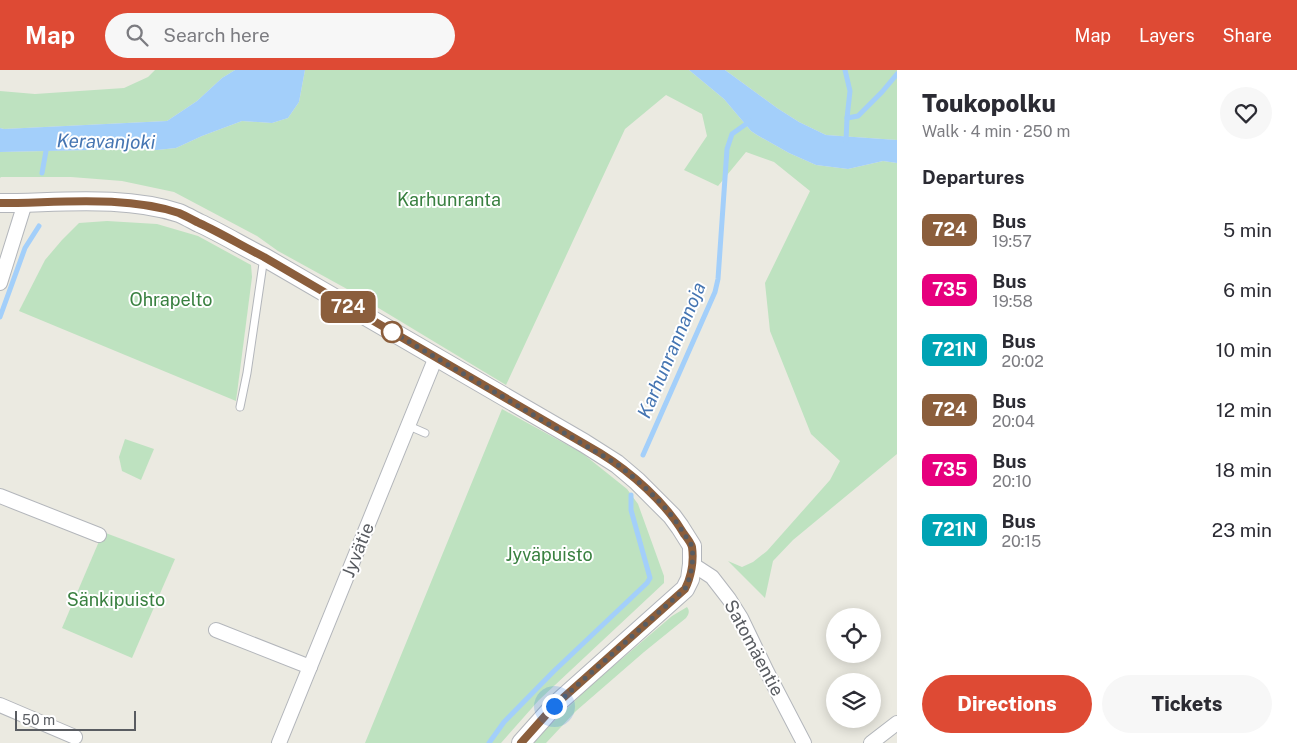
<!DOCTYPE html>
<html lang="en">
<head>
<meta charset="utf-8">
<style>
  body { margin:0; font-family:"Public Sans",sans-serif; background:#f7f7f7; color:#2b2b33; height:100vh; display:flex; flex-direction:column; font-size:19px; white-space:nowrap }
  * { box-sizing:border-box; margin:0 }
  p { font-size:16px; color:#7c7c81 }
  .icon { flex:none; width:28px; height:28px; fill:none; stroke:currentColor; stroke-width:2; stroke-linecap:round; stroke-linejoin:round }
  .map { position:relative; flex:1; overflow:hidden }
  .sheet { display:flex; flex-direction:column; background:#fff; width:400px }
  .sheet>* { flex:none }
  .badge { padding:0 10px; border-radius:8px; font-size:18px; line-height:32px }
  .tools { position:absolute; left:826px; top:538px; display:grid; gap:10px }
  .tools a { display:grid; place-items:center; width:55px; height:55px; border-radius:50%; background:#fff; box-shadow:0 2px 12px #0003; font-size:25px }
  .scale { position:absolute; left:15px; bottom:12px; width:121px; box-sizing:border-box; padding-left:5px; border:2px solid #595c61; border-top:0; font-size:14px; line-height:18px; white-space:nowrap; color:#595c61; -webkit-text-stroke:4px #fff; paint-order:stroke }
  .you { position:absolute; width:25px; height:25px; margin:-12px; border:4px solid #fff; border-radius:50%; background:#1a73e8; box-shadow:0 0 0 8px #1a73e833 }
  .map>.badge { position:absolute; translate:-50% -50%; box-shadow:0 0 0 2px #fff }
  h2 { padding:0 25px; font-size:19px; line-height:45px }
  .round { display:grid; place-items:center; flex:none; width:52px; height:52px; border-radius:26px; background:#f7f7f7 }
  .head { display:flex; align-items:center; justify-content:space-between; height:85px; padding:0 25px }
  h1 { font-size:24px; font-weight:800; line-height:38px }
  .cta { display:flex; gap:10px; margin-top:auto; padding:10px 25px }
  .cta a { flex:1; height:58px; border-radius:30px; background:#de4a34; color:#fff; font-size:20px; font-weight:800; line-height:58px; text-align:center }
  .cta a+a { background:#f7f7f7; color:#2b2b33 }
  ul { padding:0; list-style:none }
  li { display:flex; align-items:center; gap:15px; height:60px; padding:0 25px }
  li div { flex:1 }
  li b { display:block; font-size:19px }
  li em { font-style:normal }
  li .badge { min-width:55px; font-weight:700; text-align:center }
  header { display:flex; align-items:center; gap:30px; box-sizing:border-box; height:70px; padding:0 25px; background:#de4a34; color:#fff }
  header strong { font-size:24px }
  nav { display:flex; gap:28px; margin-inline-start:auto; font-size:18px }
  .search { width:350px; height:45px; background:#f7f7f7; display:flex; align-items:center; gap:12px; box-sizing:border-box; padding:0 18px; border-radius:28px; color:#7c7c81; font-size:19px }
  main { display:flex; flex:1; min-height:0 }
  .map>svg:first-child { display:block }
</style>
</head>
<body>
<header>
<strong>Map</strong>
<div class="search"><svg class="icon" aria-label="search" viewBox="0 0 24 24"><circle cx="10" cy="10" r="6"/><path d="M15 15l6 6"/></svg>Search here</div>
<nav><a>Map</a><a>Layers</a><a>Share</a></nav>
</header>
<main>
<div class="map">
<svg width="897" height="673" viewBox="0 0 897 673">
  <rect width="100%" height="100%" fill="#ebeae1"/>
  <!-- green -->
  <g fill="#bee2c0">
    <path d="M155,0H235L222,8L197,31L167,51L4,59L0,58V21L35,24L124,18L148,7Z"/>
    <path d="M305,0H689L724,29L751,61L757,65L789,83L816,95L848,99L883,91L897,93V384L793,470L773,491L765,528L728,491L742,497L753,492L767,481L830,410L840,391L811,364L770,261L765,213L810,121L774,92L746,82L718,116L684,100L707,66L702,44L666,25L625,59L506,315L347,219L278,181L257,166L174,122L122,111L71,107H1L0,108V82L140,79L157,80L176,78L202,66L242,51L272,53L288,48L299,32Z"/>
    <path d="M725,0H897V70L826,65L799,52L777,38Z"/>
    <path d="M107,151L157,154L198,166L251,195L252,207L236,331L19,241L45,190L62,170L79,153Z"/>
    <path d="M502,339L582,383L627,419L638,434L664,506V513L539,630L501,673H365Z"/>
    <path d="M125,369L154,379L141,410L122,401L119,387Z"/>
    <path d="M103,462L175,489L132,588L62,558Z"/>
    <path d="M687,537C690,541 689,544 686,548L644,582L576,641L546,673H532L590,616L672,546Z"/>
  </g>
  <!-- water -->
  <g fill="#a3cffa">
    <path d="M235,0H305L299,32L288,48L272,53L242,51L202,66L176,78L157,80L140,79L0,82V58L4,59L167,51L197,31L222,8Z"/>
    <path d="M689,0H725L777,38L799,52L826,65L897,70V93L883,91L848,99L816,95L789,83L757,65L751,61L724,29Z"/>
  </g>
  <g fill="none" stroke-linecap="round" stroke-linejoin="round">
    <!-- stream -->
    <g stroke="#a3cffa" stroke-width="5">
      <path d="M845,0L850,21L847,48L846,71"/>
      <path d="M847,48L858,46L882,22L897,4"/>
      <path d="M42,103L46,81V76"/>
      <path d="M0,247L25,178L39,156"/>
      <path d="M643,385L715,222L718,209L727,79L732,64L746,54L749,50"/>
      <path d="M489,673L504,652L554,601L647,513L650,508L631,440V425"/>
    </g>
    <!-- service casing -->
    <g stroke="#b3b6bb" stroke-width="9">
      <g id="service">
        <path d="M240,337L247,303L264,187"/>
        <path d="M409,356L425,363"/>
      </g>
    </g>
    <!-- minor casing -->
    <g stroke="#b3b6bb" stroke-width="16">
      <g id="minor">
        <path d="M0,213L25,133"/>
        <path d="M0,426L99,465"/>
        <path d="M692,494L712,507L729,529L741,548L767,602L804,673"/>
        <path d="M216,560L310,597"/>
        <path d="M0,635L75,667"/>
        <path d="M279,673L436,287"/>
        <path d="M871,673L897,653"/>
      </g>
    </g>
    <!-- tertiary casing -->
    <g stroke="#b3b6bb" stroke-width="20">
      <path id="tertiary" d="M0,133C58,133 123,125 179,143C186,146 193,150 199,153C221,163 242,176 264,187L584,373L617,394L637,411L672,446L680,457L692,476V494L690,509L685,519L620,577L554,636L521,673"/>
    </g>
    <!-- service -->
    <use href="#service" stroke="#fff" stroke-width="7"/>
    <!-- minor -->
    <use href="#minor" stroke="#fff" stroke-width="14"/>
    <!-- tertiary -->
    <use href="#tertiary" stroke="#fff" stroke-width="18"/>
  </g>
  <g fill="none" stroke-linecap="round" stroke-linejoin="round">
    <!-- line casing -->
    <g stroke="#fff" stroke-width="11">
      <path id="line" d="M0,133C58,133 123,125 179,143C186,146 193,150 199,153C221,163 242,176 264,187L600,383C631,402 666,433 684,464C687,468 691,473 692,477C694,491 691,507 685,519L620,577L554,636L521,673"/>
    </g>
    <!-- line -->
    <use href="#line" stroke="#8b5e3c" stroke-width="8"/>
    <!-- walk -->
    <path stroke="#595c61" stroke-width="5" stroke-dasharray="0 9" d="M392,262L389,260L617,394C642,414 668,436 684,464C687,468 691,473 692,477C694,491 691,507 685,519L620,577L554,636"/>
  </g>
  <!-- markers -->
  <circle fill="#fff" stroke="#8b5e3c" stroke-width="2.5" cx="392" cy="262" r="10"/>
  <g text-anchor="middle" stroke-width="4" stroke-linejoin="round" paint-order="stroke">
    <!-- park labels -->
    <g font-size="18" fill="#398040" stroke="#fff">
      <text x="449" y="136">Karhunranta</text>
      <text x="171" y="236">Ohrapelto</text>
      <text x="549" y="491">Jyväpuisto</text>
      <text x="116" y="536">Sänkipuisto</text>
    </g>
    <!-- street labels -->
    <g font-size="18" fill="#595c61" stroke="#fff">
      <text transform="translate(358 480) rotate(-68)" y="6">Jyvätie</text>
      <text transform="translate(754 578) rotate(62)" y="6">Satomäentie</text>
    </g>
    <!-- water labels -->
    <g font-size="19" font-style="italic" fill="#4575b2" stroke="#fff">
      <text transform="translate(106 71) rotate(1)" y="7">Keravanjoki</text>
      <text transform="translate(671 280) rotate(-67)" y="7">Karhunrannanoja</text>
    </g>
  </g>
</svg>
<div class="tools">
<a><svg class="icon" aria-label="locate" viewBox="0 0 24 24"><circle cx="12" cy="12" r="6"/><path d="M12 2v4M12 18v4M2 12h4M18 12h4"/></svg></a>
<a><svg class="icon" aria-label="layers" viewBox="0 0 24 24"><path d="M12 4l9 5-9 5-9-5zM3 14l9 5 9-5"/></svg></a>
</div>
<div class="scale">50 m</div>
<div class="you" style="left:554px;top:636px"></div>
<b class="badge" style="left:348px;top:237px;background:#8b5e3c;color:#fff">724</b>
</div>
<section class="sheet">
<div class="head"><div><h1>Toukopolku</h1><p>Walk · 4 min · 250 m</p></div><a class="round"><svg class="icon" aria-label="heart" viewBox="0 0 24 24"><path d="M12 20l-8-8c-3-5 5-10 8-4 3-6 11-1 8 4z"/></svg></a></div>
<h2>Departures</h2>
<ul>
<li><span class="badge" style="background:#8b5e3c;color:#fff">724</span><div><b>Bus</b><p>19:57</p></div><em>5 min</em></li>
<li><span class="badge" style="background:#e6007e;color:#fff">735</span><div><b>Bus</b><p>19:58</p></div><em>6 min</em></li>
<li><span class="badge" style="background:#00a3b4;color:#fff">721N</span><div><b>Bus</b><p>20:02</p></div><em>10 min</em></li>
<li><span class="badge" style="background:#8b5e3c;color:#fff">724</span><div><b>Bus</b><p>20:04</p></div><em>12 min</em></li>
<li><span class="badge" style="background:#e6007e;color:#fff">735</span><div><b>Bus</b><p>20:10</p></div><em>18 min</em></li>
<li><span class="badge" style="background:#00a3b4;color:#fff">721N</span><div><b>Bus</b><p>20:15</p></div><em>23 min</em></li>
</ul>
<div class="cta"><a>Directions</a><a>Tickets</a></div>
</section>
</main>
</body>
</html>
